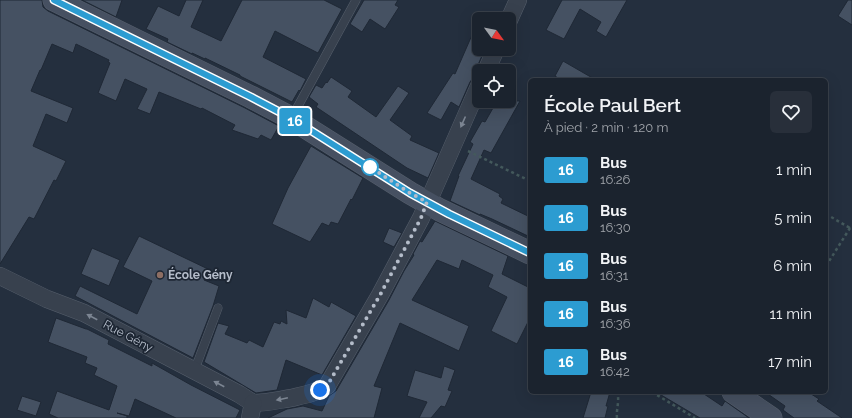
<!DOCTYPE html>
<html lang="fr">
<head>
<meta charset="utf-8">
<style>
  body { margin:0; font-family:Raleway,sans-serif; background:#282f3a; color:#f1f3f6; height:100vh; display:flex; flex-direction:column; font-size:15px; white-space:nowrap }
  * { box-sizing:border-box; margin:0 }
  p { font-size:13px; color:#a0a4aa }
  .icon { flex:none; width:22px; height:22px; fill:none; stroke:currentColor; stroke-width:2; stroke-linecap:round; stroke-linejoin:round }
  .map { position:relative; flex:1; overflow:hidden }
  .side { position:absolute; left:528px; top:78px; width:300px; height:316px; display:flex; flex-direction:column; background:#1b232e; border-radius:6px; box-shadow:0 4px 16px #0002,0 0 0 1px #39404a }
  .side>* { flex:none }
  .badge { padding:0 8px; border-radius:3px; font-size:14px; line-height:26px }
  .needle { width:26px; rotate:123deg }
  .buttons { position:absolute; left:472px; top:12px; display:grid; gap:8px }
  .buttons a { display:grid; place-items:center; width:44px; height:44px; border-radius:6px; background:#1b232e; box-shadow:0 4px 16px #0002,0 0 0 1px #39404a; font-size:20px }
  .you { position:absolute; width:20px; height:20px; margin:-10px; border:3px solid #fff; border-radius:50%; background:#1a73e8; box-shadow:0 0 0 6px #1a73e833 }
  .map>.badge { position:absolute; translate:-50% -50%; box-shadow:0 0 0 2px #fff }
  .round { display:grid; place-items:center; flex:none; width:42px; height:42px; border-radius:6px; background:#282f3a }
  .head { display:flex; align-items:center; justify-content:space-between; height:68px; padding:0 16px }
  h1 { font-size:19px; font-weight:600; line-height:30px }
  ul { padding:0; list-style:none }
  li { display:flex; align-items:center; gap:12px; height:48px; padding:0 16px }
  li div { flex:1 }
  li b { display:block; font-size:15px }
  li em { font-style:normal }
  li .badge { min-width:44px; font-weight:700; text-align:center }
  .map>svg:first-child { display:block }
</style>
</head>
<body>
<div class="map">
<svg width="852" height="418" viewBox="0 0 852 418">
  <rect width="100%" height="100%" fill="#242f3e"/>
  <!-- building -->
  <g fill="#455162" stroke="#1f2835">
    <path d="M0,0H42L43,7L48,11L245,108L279,126L271,140L261,135L258,139L232,130L235,125L202,108L201,109L159,92L150,114L137,109L147,89L125,79L116,101L98,93L110,63L108,62L109,60L76,44L73,53L52,44L41,70H40L31,91L73,108L67,123L46,114L33,146L66,161L56,181L54,180L34,219L29,217L0,264Z"/>
    <path d="M82,0H122L116,17Z"/>
    <path d="M186,0H203L191,27L221,41L242,0H324L342,9L318,53L275,31L263,57L306,79L300,91L299,90L292,102L240,76V75L205,58V59L192,53V54L167,42L168,39L146,29L158,6L179,16Z"/>
    <path d="M364,0H398L395,5L399,7L385,29L370,19L362,32L350,24Z"/>
    <path d="M562,0H627L606,37L596,31L601,22L580,9L564,39L546,30Z"/>
    <path d="M848,0H852V25L838,16Z"/>
    <path d="M479,19V49H485L477,67V74L475,77L473,78L470,82L459,107L451,102L441,120L427,113L453,73L455,74Z"/>
    <path d="M563,61L596,80H561L555,76Z"/>
    <path d="M331,77L352,91L348,97L376,117L398,86L409,93L390,120L412,136L410,140L439,153L428,178L407,168L316,107L318,104L309,97L316,85L322,88L326,82L327,83Z"/>
    <path d="M497,101H520L491,153L484,150L471,179L500,194L499,196L503,199L501,203L530,217V237L492,219L480,214V215L450,201L459,176H458L473,144L470,142L482,121L485,122Z"/>
    <path d="M311,146L363,178L352,200L351,199L338,224L331,222L329,226L322,223L310,242L272,224L288,188Z"/>
    <path d="M435,221L508,256L502,274L530,288V318L517,344L491,331L507,297L488,287L493,275L462,260L459,269L437,260L412,300L469,326L459,351L400,323L374,386L382,388L374,418H268L287,409L303,406L322,411L329,396L336,391L389,300L404,271L414,255L413,254L420,241L422,242Z"/>
    <path d="M389,228L402,233L394,247L383,242Z"/>
    <path d="M139,236L208,269L204,280L219,286L213,306L193,358L75,296L80,286L137,314L152,281L123,267Z"/>
    <path d="M92,248L120,260L109,286L81,274Z"/>
    <path d="M313,298L329,307L331,302L356,316L322,375L286,360L277,390L256,393L204,362L218,323L229,326L225,334L247,343L249,340L263,347L274,322L280,324L281,321L287,324L286,310L306,318Z"/>
    <path d="M56,318L86,329H87L109,340L108,344L152,366V363L191,385L240,410L236,418H176L135,399L129,416L117,413L127,416V418H58L49,414L57,391L109,410L117,386L94,375L97,368L85,363L87,357L48,342Z"/>
    <path d="M444,366L455,370L448,390L452,391L445,407L441,406L431,418H419L427,402L407,396L415,370L441,378Z"/>
    <path d="M591,392H610L606,406H608L605,418H583Z"/>
    <path d="M656,392H701L722,406L725,401L749,418H700Z"/>
    <path d="M765,392H808L819,399L817,401L842,418H794L783,410L785,406Z"/>
    <path d="M22,396L41,402L36,416L17,410Z"/>
  </g>
  <g fill="none" stroke-linecap="round" stroke-linejoin="round">
    <!-- lane casing -->
    <g stroke="#565f6c" stroke-width="9">
      <g id="lane">
        <path d="M292,117L356,0"/>
        <path d="M193,370L198,361L218,308"/>
      </g>
    </g>
    <!-- street casing -->
    <g stroke="#565f6c" stroke-width="18">
      <g id="street">
        <path d="M509,20L518,0"/>
        <path d="M486,71L496,49"/>
        <path d="M0,276L47,299L84,313L239,394L253,403"/>
        <path d="M253,403C266,403 278,400 291,398C304,395 316,393 327,386L380,295L421,218L479,86"/>
        <path d="M250,418L253,403"/>
      </g>
    </g>
    <!-- secondary casing -->
    <g stroke="#565f6c" stroke-width="23">
      <g id="secondary">
        <path d="M54,0L251,97L291,118L410,193L440,210L530,253"/>
        <path d="M733,392L771,418"/>
      </g>
    </g>
    <!-- path -->
    <g stroke="#44595c" stroke-width="2.5" stroke-dasharray="3 3" stroke-linecap="butt">
      <path d="M468,151L530,181"/>
      <path d="M826,214L850,228"/>
      <path d="M826,266L850,228L852,229"/>
      <path d="M652,392L695,418"/>
      <path d="M617,418C616,409 620,401 617,392"/>
    </g>
    <!-- lane -->
    <use href="#lane" stroke="#38414e" stroke-width="8"/>
    <!-- street -->
    <use href="#street" stroke="#38414e" stroke-width="17"/>
    <!-- secondary -->
    <use href="#secondary" stroke="#465061" stroke-width="22"/>
  </g>
  <!-- one-way arrows -->
  <defs><path id="oneway-solid" d="M-6-.8H1V-3.2L6.5 0L1 3.2V.8H-6Z"/></defs>
  <g fill="#7c8592">
    <use href="#oneway-solid" transform="translate(463 122) rotate(114)"/>
    <use href="#oneway-solid" transform="translate(92 317) rotate(-152)"/>
    <use href="#oneway-solid" transform="translate(219 384) rotate(-152)"/>
    <use href="#oneway-solid" transform="translate(282 399) rotate(168)"/>
  </g>
  <g fill="none" stroke-linecap="round" stroke-linejoin="round">
    <!-- line casing -->
    <g stroke="#fff" stroke-width="9">
      <path id="line" d="M54,0L251,97L291,118L410,193L449,214L530,253"/>
    </g>
    <!-- line -->
    <use href="#line" stroke="#2c9cd1" stroke-width="6"/>
    <!-- walk -->
    <path stroke="#b4bcc9" stroke-width="4" stroke-dasharray="0 7.2" d="M320,390L327,386L380,295L421,218L427,202L410,193L370,167"/>
  </g>
  <!-- markers -->
  <circle fill="#fff" stroke="#2c9cd1" stroke-width="2" cx="370" cy="167" r="8"/>
  <circle fill="#8d6e63" stroke="#1d2633" stroke-width="1.5" cx="160" cy="275" r="4"/>
  <g text-anchor="middle" stroke-width="3.5" stroke-linejoin="round" paint-order="stroke">
    <!-- poi labels -->
    <g font-size="12" font-weight="bold" fill="#b4bcc9" stroke="#1d2633" text-anchor="start">
      <text x="168" y="279">École Gény</text>
    </g>
    <!-- street labels -->
    <g font-size="12" fill="#b4bcc9" stroke="#1d2633">
      <text transform="translate(128 336) rotate(28)" y="4">Rue Gény</text>
    </g>
  </g>
</svg>
<div class="buttons">
<a><svg class="needle" viewBox="-14 -14 28 28"><path d="M0-13l5 13h-10z" fill="#e53935"/><path d="M0 13l5-13h-10z" fill="#a0a4aa"/></svg></a>
<a><svg class="icon" aria-label="locate" viewBox="0 0 24 24"><circle cx="12" cy="12" r="6"/><path d="M12 2v4M12 18v4M2 12h4M18 12h4"/></svg></a>
</div>
<div class="you" style="left:320px;top:390px"></div>
<b class="badge" style="left:295px;top:121px;background:#2c9cd1;color:#fff">16</b>
<section class="side">
<div class="head"><div><h1>École Paul Bert</h1><p>À pied · 2 min · 120 m</p></div><a class="round"><svg class="icon" aria-label="heart" viewBox="0 0 24 24"><path d="M12 20l-8-8c-3-5 5-10 8-4 3-6 11-1 8 4z"/></svg></a></div>
<ul>
<li><span class="badge" style="background:#2c9cd1;color:#fff">16</span><div><b>Bus</b><p>16:26</p></div><em>1 min</em></li>
<li><span class="badge" style="background:#2c9cd1;color:#fff">16</span><div><b>Bus</b><p>16:30</p></div><em>5 min</em></li>
<li><span class="badge" style="background:#2c9cd1;color:#fff">16</span><div><b>Bus</b><p>16:31</p></div><em>6 min</em></li>
<li><span class="badge" style="background:#2c9cd1;color:#fff">16</span><div><b>Bus</b><p>16:36</p></div><em>11 min</em></li>
<li><span class="badge" style="background:#2c9cd1;color:#fff">16</span><div><b>Bus</b><p>16:42</p></div><em>17 min</em></li>
</ul>
</section>
</div>
</body>
</html>
